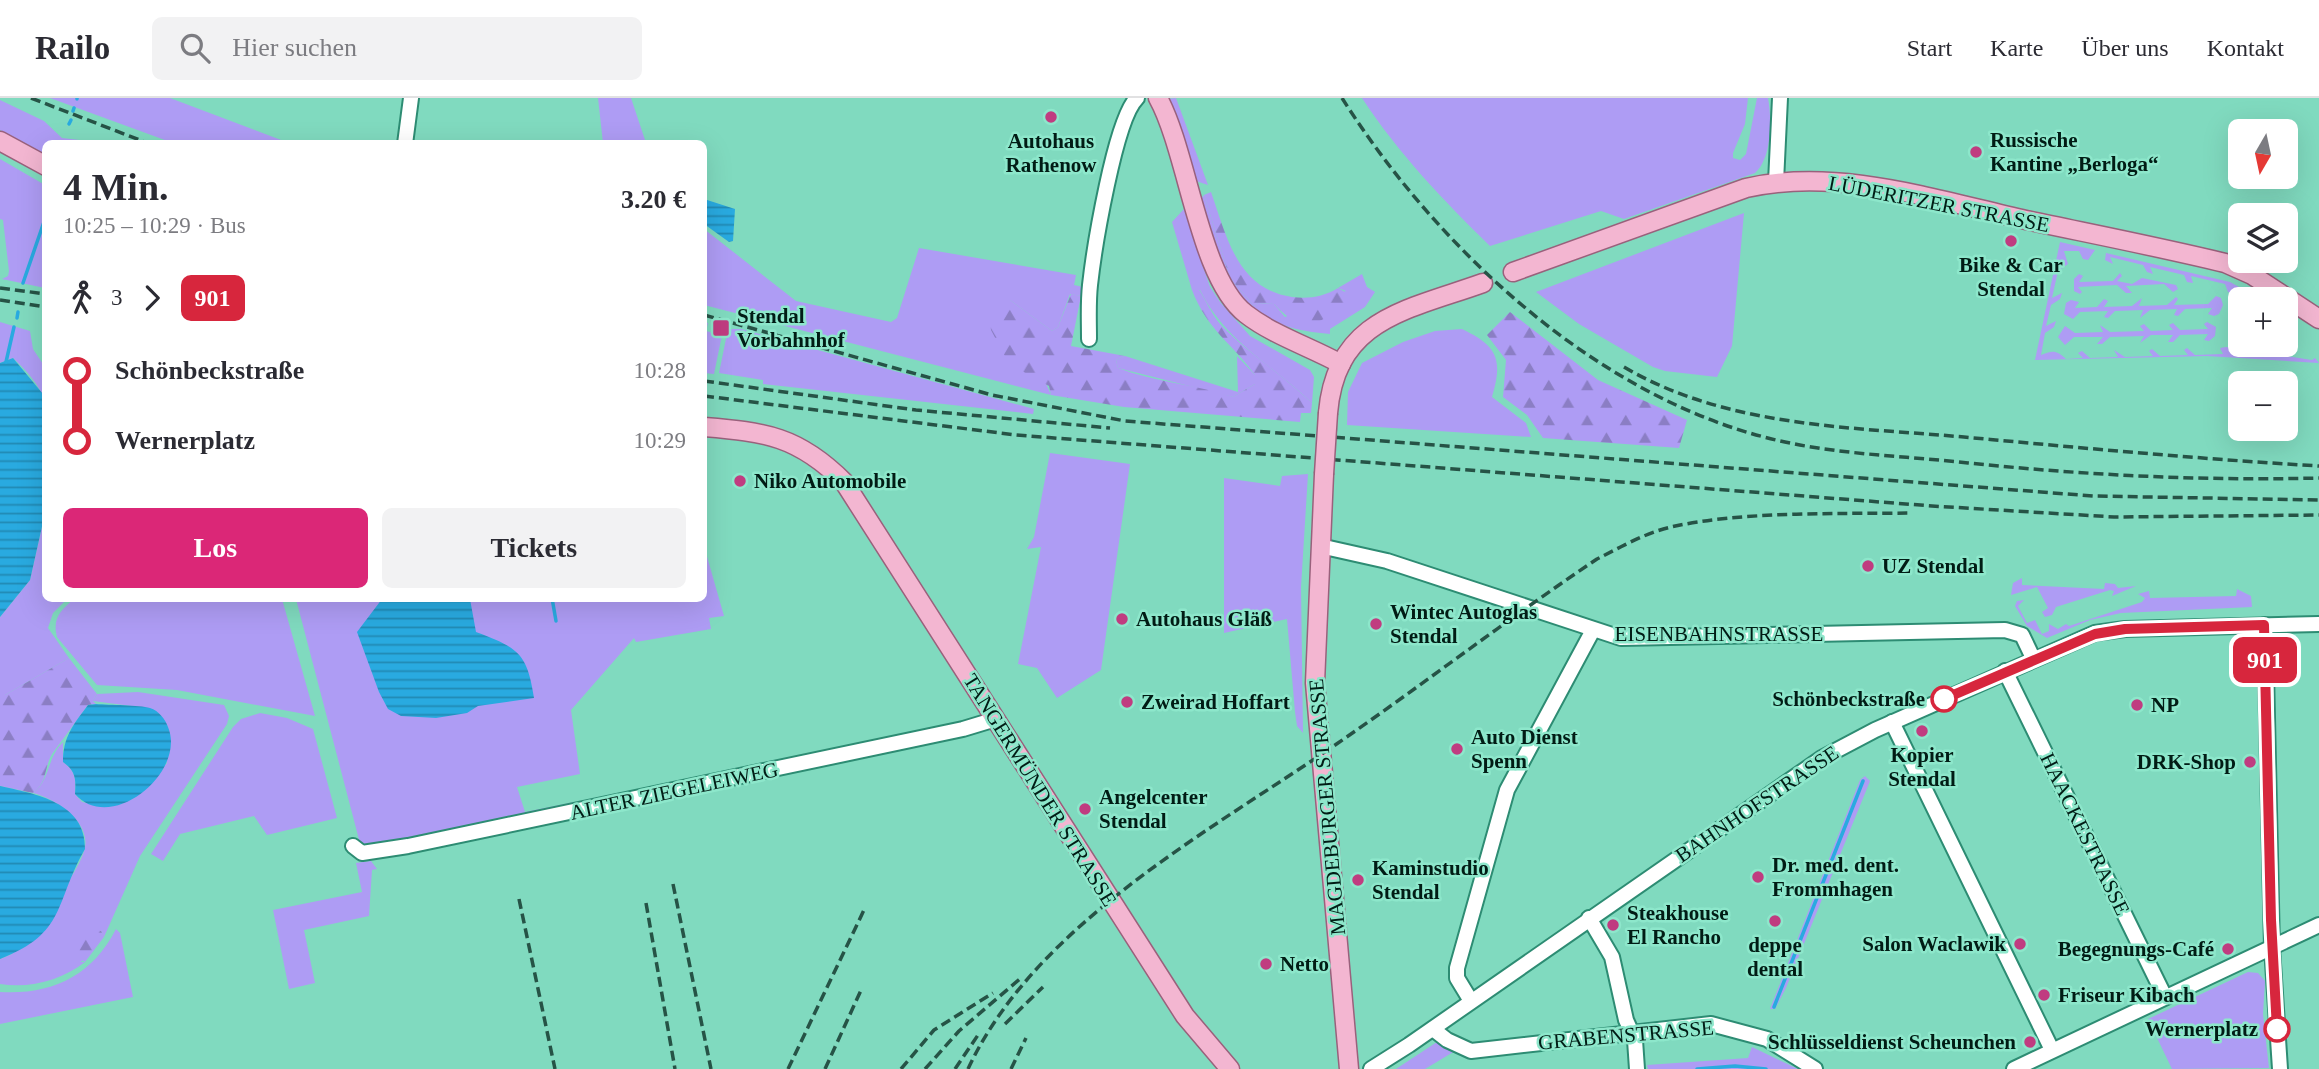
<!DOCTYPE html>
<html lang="de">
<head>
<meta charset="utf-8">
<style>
  body { margin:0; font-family:Georgia,serif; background:#f2f2f3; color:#2b2b33; height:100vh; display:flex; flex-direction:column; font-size:26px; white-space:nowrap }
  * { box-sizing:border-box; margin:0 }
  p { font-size:23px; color:#7c7c81 }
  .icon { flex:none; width:38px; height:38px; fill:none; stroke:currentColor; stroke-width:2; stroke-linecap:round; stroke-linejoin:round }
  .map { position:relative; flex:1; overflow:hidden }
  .panel { position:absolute; left:42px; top:42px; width:665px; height:462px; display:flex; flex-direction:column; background:#fff; border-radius:10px; box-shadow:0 7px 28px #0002 }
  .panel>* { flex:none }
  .badge { padding:0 14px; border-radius:10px; font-size:24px; line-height:46px }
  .needle { width:46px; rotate:189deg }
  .buttons { position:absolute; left:2228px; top:21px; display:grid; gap:14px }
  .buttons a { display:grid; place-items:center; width:70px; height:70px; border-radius:10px; background:#fff; box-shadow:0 7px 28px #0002; font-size:35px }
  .map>.badge { position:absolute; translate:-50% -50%; box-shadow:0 0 0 4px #fff }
  .legs { display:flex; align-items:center; gap:10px; height:77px; padding:0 21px; font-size:23px }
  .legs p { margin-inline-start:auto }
  .summary { display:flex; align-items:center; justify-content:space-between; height:119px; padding:0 21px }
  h1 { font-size:38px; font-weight:800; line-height:52px }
  .cta { display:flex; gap:14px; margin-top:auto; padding:14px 21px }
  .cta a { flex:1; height:80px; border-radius:10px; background:#db2777; color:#fff; font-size:28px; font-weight:800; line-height:80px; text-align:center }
  .cta a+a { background:#f2f2f3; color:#2b2b33 }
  ul { padding:0 21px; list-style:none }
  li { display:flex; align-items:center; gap:24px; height:70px; font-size:26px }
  li i { display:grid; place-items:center; width:10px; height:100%; margin:0 9px; background:currentColor }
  li i::after { content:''; width:18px; height:18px; margin:-9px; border:5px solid; border-radius:50%; background:#fff }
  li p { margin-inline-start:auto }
  li:first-child i { background:linear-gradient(#0000 50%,currentColor 0) }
  li:last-child i { background:linear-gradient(currentColor 50%,#0000 0) }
  header { display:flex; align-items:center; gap:42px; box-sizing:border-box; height:98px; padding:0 35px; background:#fff; border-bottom:2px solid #e1e1e2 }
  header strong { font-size:33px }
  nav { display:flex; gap:38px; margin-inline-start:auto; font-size:24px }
  .search { width:490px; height:63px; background:#f2f2f3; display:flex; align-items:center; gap:18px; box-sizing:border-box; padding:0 24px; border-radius:10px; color:#7c7c81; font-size:26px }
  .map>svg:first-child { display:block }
</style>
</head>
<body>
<header>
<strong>Railo</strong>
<div class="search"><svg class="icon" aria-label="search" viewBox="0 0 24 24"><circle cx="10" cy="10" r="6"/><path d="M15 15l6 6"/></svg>Hier suchen</div>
<nav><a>Start</a><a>Karte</a><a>Über uns</a><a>Kontakt</a></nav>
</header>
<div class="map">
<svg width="2319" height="971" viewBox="0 0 2319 971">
  <defs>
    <pattern id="forest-firs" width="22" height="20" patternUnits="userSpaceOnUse" patternTransform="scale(1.75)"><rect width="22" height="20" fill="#ae9cf4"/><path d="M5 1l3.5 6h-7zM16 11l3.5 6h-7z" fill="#8b7ec4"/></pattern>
    <pattern id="water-rules" width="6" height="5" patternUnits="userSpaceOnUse" patternTransform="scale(1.75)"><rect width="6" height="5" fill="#29aae0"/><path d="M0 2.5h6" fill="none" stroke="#218ab4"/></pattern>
  </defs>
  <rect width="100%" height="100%" fill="#80dabf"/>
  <!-- green -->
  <g fill="#ae9cf4">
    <path d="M50,0H170L289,45H173Z"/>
    <path d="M598,0H631L646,45H603Z"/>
    <path d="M1176,0L1208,87L1193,82L1167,1Z"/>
    <path d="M1362,0H1748L1745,26L1733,55V60L1740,62L1746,56L1757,0H1768C1772,21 1772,60 1755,75L1624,121L1601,113L1490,148C1443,102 1398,55 1362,0Z"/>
    <path d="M0,2L44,23L62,40L106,45L46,46L45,57L0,32Z"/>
    <path d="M0,61L45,87V190L2,181L8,178L9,173L3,122L0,121Z"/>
    <path d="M1204,97L1230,180L1254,208L1258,205L1274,206L1285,219L1346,193L1338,190L1362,176L1367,189L1375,194L1365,209L1330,231V236C1234,229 1226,179 1200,102Z"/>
    <path d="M1184,111L1210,189L1220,204L1250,238L1310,272L1314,279L1312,305C1272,267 1225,243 1200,192H1192L1172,124Z"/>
    <path d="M1744,115L1732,248L1717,279L1665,273L1653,269L1579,226L1536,194Z"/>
    <path d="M704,131L796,203L891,224L897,220L919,150L1076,177L1074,187L1083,189L1081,198L1070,196L1058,229L1052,233L1010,202L1051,297L704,207Z"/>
    <path d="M2060,144L2095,152L2088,162L2083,161L2079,153H2064L2068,166L2058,173L2052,200L2062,195L2060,201L2051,207L2046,228L2056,223L2054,229L2045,235L2041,257C2052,252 2057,252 2066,261L2083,260L2078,255L2082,253L2090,260L2118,259L2114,252L2125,259L2153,258L2149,253L2152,251L2160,258L2188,257L2184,252L2187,250L2195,257L2223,256L2220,250L2226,249L2312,262L2315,260L2319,265L2207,258L2035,262Z"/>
    <path d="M2106,155L2230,184L2261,201L2238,190L2239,199L2228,194L2225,186L2191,178L2193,185L2187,184L2184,177L2150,169L2153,176L2147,174L2143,167L2110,159L2113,166L2105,162Z"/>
    <path d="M2120,175L2122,178L2117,183L2132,186L2142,180L2176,187L2178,191L2173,194L2164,186L2126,188L2132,195H2126L2117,187L2078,189L2082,194L2080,196L2074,193V181L2079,176L2083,178L2079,184L2113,183Z"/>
    <path d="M2216,198L2221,200L2223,207L2219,216L2214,218L2208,216L2212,210L2185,211L2178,218L2174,217L2177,211L2150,212L2140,220L2143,212L2115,213L2108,220L2104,219L2108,213L2080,214L2073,221L2064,216L2066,205L2071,202L2079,204L2075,210L2097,209L2104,201L2108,203L2104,209L2132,208L2142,200L2139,208L2167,207L2176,199L2178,201L2174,207L2208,206Z"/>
    <path d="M0,224L30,233L33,251L45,269V305C41,288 26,272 13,260L0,265Z"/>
    <path d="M704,224L708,225L706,233L722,237L714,276L704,275Z"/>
    <path d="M2207,224L2216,229L2215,238L2209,243L2204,242L2208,236L2180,237L2173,244H2168L2173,237H2151L2140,245L2144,238L2110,239L2102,246H2097L2103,239H2074L2065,247L2058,239L2065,228L2075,235L2103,234L2100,227L2110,234L2144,233L2140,228L2144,226L2151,233L2173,232L2169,227L2173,225L2180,232L2208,231L2204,226Z"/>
    <path d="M728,231H741L1034,311L1033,316L763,286V282L719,275Z"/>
    <path d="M1462,231C1498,248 1503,262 1492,299L1526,325L1531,339L1347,327L1348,294L1362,265L1403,244L1435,233Z"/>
    <path d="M1125,258L1238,294L1237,258L1255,277V286L1233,299L1118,270L1116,262Z"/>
    <path d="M1050,355L1130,366L1101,572L1057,600L1037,570L1018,566L1041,449L1027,451L1034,439Z"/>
    <path d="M1308,376L1301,489L1303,635L1297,628L1295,614L1287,521L1224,535V380L1280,388L1282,378Z"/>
    <path d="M45,415L46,500L67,501L53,515L48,530L69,560L5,597H0V519L30,482Z"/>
    <path d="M704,448L724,518L709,520L711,531L636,544L634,540L571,612L580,676L517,689L525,714L575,704L573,707L362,753L296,501L704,500Z"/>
    <path d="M2022,480V487L2104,491L2105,485L2115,486L2118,490L2136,488L2112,498L2114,493L2110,492L2056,509L2052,517L2045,519L2042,514L2048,510L2037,489L2011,497L2013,485Z"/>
    <path d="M2237,491L2251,498L2252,509L2121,515L2090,522L2047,540L2027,528L2015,508L2017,503L2024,502L2018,508L2027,525L2035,522L2042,536L2049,533V526L2058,531L2066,526L2069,528L2142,504L2145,500L2138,496L2149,493L2150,500L2236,498Z"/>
    <path d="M75,500L282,501L315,618L177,592L97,587L57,539C52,520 61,512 75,500Z"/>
    <path d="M138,594L224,607L229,618L227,626L140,758L104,839L101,833L81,864H85C62,882 30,891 0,886V861L12,856C31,832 80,777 85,749C90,723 54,700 33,695C50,683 47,659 63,644V664C76,673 76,682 75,696L82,704L93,706L160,673L167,665L139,609L93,603L97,596Z"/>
    <path d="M260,615L287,620L313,631L337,720L267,737L254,718L180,736L163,763L151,756L233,629L241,621Z"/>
    <path d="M1865,678L1870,683L1786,890L1775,911H1770L1860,682Z"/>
    <path d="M371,763L377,771L372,772L369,818L304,832L315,885L289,891L273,812L362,794L356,765Z"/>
    <path d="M116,831L120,835L133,899L0,926V894C52,897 92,878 116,831Z"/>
    <path d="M2248,874L2258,875L2265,883L2263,916L2269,970L2172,971L2148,921Z"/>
    <path d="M1437,944L1455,953L1425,971H1396Z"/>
    <path d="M1752,949L1798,971H1648L1647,967L1748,960Z"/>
  </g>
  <!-- forest -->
  <g fill="url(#forest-firs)">
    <path d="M1211,94C1227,139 1237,191 1292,199C1309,201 1323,199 1338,190L1350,197L1347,206C1317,227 1303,237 1274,206L1258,205L1254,208L1230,180L1204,97Z"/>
    <path d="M1198,190C1206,202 1211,216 1221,227C1249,256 1283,277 1312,305L1311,315H1301L1300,324L1124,309L1051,297L1049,288L1009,266L991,232L990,224L1003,203L1010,202L1052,233L1058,229L1071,196L1081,198L1071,248L1125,258L1116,262L1118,270C1154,284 1195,286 1233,299L1255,286V277C1233,246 1207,232 1192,192Z"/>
    <path d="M1510,214L1598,282L1687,322L1679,350L1543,340L1527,317L1503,299L1506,262L1487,237Z"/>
    <path d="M69,560L97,596L93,603L96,606L88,607C77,622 66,637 55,652C43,666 49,684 33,695L0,688V597H5Z"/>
    <path d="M94,832L101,833L104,839L85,864L67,854L68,846Z"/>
  </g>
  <!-- water -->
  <g fill="url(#water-rules)">
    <path d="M704,101L735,111L733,143L729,144L704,126Z"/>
    <path d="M13,260L43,296L45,305V415L30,482L0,519V265Z"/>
    <path d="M382,501H470L476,534C518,550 527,554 534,600L478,608L467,615L436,620L401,618L388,611L379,594L357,534Z"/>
    <path d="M96,606C110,607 139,607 150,610C159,613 165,621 168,629C187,674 111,737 75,696C76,682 76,673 63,664C63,639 73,627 88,607Z"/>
    <path d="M0,688C35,696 86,704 85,751C54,805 67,835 0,861Z"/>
  </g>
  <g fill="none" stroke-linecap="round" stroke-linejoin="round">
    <!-- stream -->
    <g stroke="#29aae0" stroke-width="3.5">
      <path d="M77,1V0"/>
      <path d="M73,13L74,10"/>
      <path d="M69,26L71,22"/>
      <path d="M23,185L46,118"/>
      <path d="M17,220L18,214"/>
      <path d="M6,264L14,229"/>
      <path d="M552,500L556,523"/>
      <path d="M1774,909L1863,683"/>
      <path d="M1697,971L1735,968L1766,971"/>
    </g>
    <!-- minor casing -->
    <g stroke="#2d8c73" stroke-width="18">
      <g id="minor">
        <path d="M405,46L411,0"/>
        <path d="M1776,84L1780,0"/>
        <path d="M1089,241C1089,223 1088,205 1090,187C1094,151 1115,21 1137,0"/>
        <path d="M1320,448L1387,463L1621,540L2005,532L2022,537L2033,560"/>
        <path d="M2265,527L2272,850L2280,971"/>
        <path d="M2005,573L2165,899"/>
        <path d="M1892,624L2052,952"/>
        <path d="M353,748L362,755L408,748L963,631L996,621"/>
        <path d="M1589,820L1612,859L1626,922L1635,942L1637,971"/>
        <path d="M1471,903L1457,880V870L1507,692L1593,532"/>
        <path d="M1433,931L1447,942L1471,953L1711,926L1767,941L1815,971"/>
        <path d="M1371,971L1409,947L1822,660L1875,632L2095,535L2125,531L2319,526"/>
        <path d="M2014,971L2319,827"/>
      </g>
    </g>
    <!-- major casing -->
    <g stroke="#99617c" stroke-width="21">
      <g id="major">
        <path d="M1158,0C1188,54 1199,180 1246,216C1273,237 1310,249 1341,266"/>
        <path d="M0,43L46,68"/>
        <path d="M1513,174L1746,90C1838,69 1936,102 2026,122C2092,136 2159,149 2225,165L2252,177L2319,221"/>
        <path d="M1328,315C1336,220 1408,212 1483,185"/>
        <path d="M704,329C765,334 798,338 844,384L1185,918L1230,971"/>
        <path d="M1324,376L1315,585L1349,971"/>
      </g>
    </g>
    <!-- minor -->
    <use href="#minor" stroke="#fff" stroke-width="14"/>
    <!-- major -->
    <use href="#major" stroke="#f3b6d1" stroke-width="18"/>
    <!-- rail -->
    <g stroke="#265346" stroke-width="3.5" stroke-dasharray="10 5" stroke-linecap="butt">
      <path d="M31,0L150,46"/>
      <path d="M1342,0C1439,153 1602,305 1785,344C1845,357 1907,358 1968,365C2085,377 2201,383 2319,380"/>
      <path d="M0,190L46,196"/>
      <path d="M0,202L46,209"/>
      <path d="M704,217L992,297L1125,323L2093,398L2319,402"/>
      <path d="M1624,269C1726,329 1849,329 1964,339C2082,350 2200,361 2319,368"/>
      <path d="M704,283L916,312L1110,330"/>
      <path d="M704,298L1016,337L1932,408L2114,419L2319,417"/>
      <path d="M673,786L711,971"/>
      <path d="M519,801L555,971"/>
      <path d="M646,805L675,971"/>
      <path d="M1005,926L1043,889"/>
      <path d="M788,971L864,812"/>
      <path d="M825,971L862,890"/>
      <path d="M901,971L934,932L993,895"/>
      <path d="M925,971L959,933L1021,880"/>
      <path d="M955,971L978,937"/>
      <path d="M968,971C1035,826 1212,732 1338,645C1425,585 1509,520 1597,461C1621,449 1645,435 1671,429C1741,413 1838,416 1911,415"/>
      <path d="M1011,971L1026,940"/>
    </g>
    <!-- major-bridge casing -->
    <g stroke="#99617c" stroke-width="21" stroke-linecap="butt">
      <path id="major-bridge" d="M1324,376L1328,315"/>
    </g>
    <!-- major-bridge -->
    <use href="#major-bridge" stroke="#f3b6d1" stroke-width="18"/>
  </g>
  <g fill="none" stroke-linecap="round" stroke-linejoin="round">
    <!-- line-1 casing -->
    <g stroke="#fff" stroke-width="16">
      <path id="line-1" d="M1944,601L2095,536L2125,531L2264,527L2271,822L2277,931"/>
    </g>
    <!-- line-1 -->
    <use href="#line-1" stroke="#d7263d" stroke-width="10"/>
  </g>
  <!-- markers -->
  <g fill="#c03c80" stroke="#8de7cb" stroke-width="2.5">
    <circle cx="1051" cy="19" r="7"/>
    <circle cx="1976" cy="54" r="7"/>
    <circle cx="2011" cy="143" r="7"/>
    <rect x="712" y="221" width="18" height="18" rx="3.5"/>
    <circle cx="740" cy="383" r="7"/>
    <circle cx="1868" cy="468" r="7"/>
    <circle cx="1122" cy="521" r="7"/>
    <circle cx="1376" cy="526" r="7"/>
    <circle cx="1127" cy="604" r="7"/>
    <circle cx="2137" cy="607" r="7"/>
    <circle cx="1922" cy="633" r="7"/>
    <circle cx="1457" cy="651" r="7"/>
    <circle cx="2250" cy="664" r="7"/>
    <circle cx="1085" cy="711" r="7"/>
    <circle cx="1758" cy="779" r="7"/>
    <circle cx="1358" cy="782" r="7"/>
    <circle cx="1775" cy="823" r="7"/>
    <circle cx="1613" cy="827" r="7"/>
    <circle cx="2020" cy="846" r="7"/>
    <circle cx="2228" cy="851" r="7"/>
    <circle cx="1266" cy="866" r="7"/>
    <circle cx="2044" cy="897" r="7"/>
    <circle cx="2030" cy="944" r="7"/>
  </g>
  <g fill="#fff" stroke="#d7263d" stroke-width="3.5">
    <circle cx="1944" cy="601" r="12"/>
    <circle cx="2277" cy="931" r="12"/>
  </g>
  <g text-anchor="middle" stroke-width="5" stroke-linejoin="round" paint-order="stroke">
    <!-- poi labels -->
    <g font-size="21" font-weight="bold" fill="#011c15" stroke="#8de7cb" text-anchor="start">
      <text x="1990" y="49">Russische<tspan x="1990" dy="24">Kantine „Berloga“</tspan></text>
      <text x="1051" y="50" text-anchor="middle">Autohaus<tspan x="1051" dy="24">Rathenow</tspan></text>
      <text x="2011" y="174" text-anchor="middle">Bike &amp; Car<tspan x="2011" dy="24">Stendal</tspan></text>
      <text x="737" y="225">Stendal<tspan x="737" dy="24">Vorbahnhof</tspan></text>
      <text x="754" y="390">Niko Automobile</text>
      <text x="1882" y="475">UZ Stendal</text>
      <text x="1390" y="521">Wintec Autoglas<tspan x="1390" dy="24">Stendal</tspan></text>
      <text x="1136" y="528">Autohaus Gläß</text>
      <text x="1141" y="611">Zweirad Hoffart</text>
      <text x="2151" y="614">NP</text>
      <text x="1471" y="646">Auto Dienst<tspan x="1471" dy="24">Spenn</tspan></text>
      <text x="1922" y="664" text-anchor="middle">Kopier<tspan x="1922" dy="24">Stendal</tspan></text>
      <text x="2236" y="671" text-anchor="end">DRK-Shop</text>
      <text x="1099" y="706">Angelcenter<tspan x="1099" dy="24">Stendal</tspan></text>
      <text x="1772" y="774">Dr. med. dent.<tspan x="1772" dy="24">Frommhagen</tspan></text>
      <text x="1372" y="777">Kaminstudio<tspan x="1372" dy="24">Stendal</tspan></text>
      <text x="1627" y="822">Steakhouse<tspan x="1627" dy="24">El Rancho</tspan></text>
      <text x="2006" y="853" text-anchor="end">Salon Waclawik</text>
      <text x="1775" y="854" text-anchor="middle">deppe<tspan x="1775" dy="24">dental</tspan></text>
      <text x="2214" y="858" text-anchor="end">Begegnungs-Café</text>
      <text x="1280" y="873">Netto</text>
      <text x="2058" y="904">Friseur Kibach</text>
      <text x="2016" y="951" text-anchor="end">Schlüsseldienst Scheunchen</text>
    </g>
    <!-- street labels -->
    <g font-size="21" fill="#011c15" stroke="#8de7cb">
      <text transform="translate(1939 106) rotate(11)" y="7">LÜDERITZER STRASSE</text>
      <text x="1719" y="543">EISENBAHNSTRASSE</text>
      <text transform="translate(1040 692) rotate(58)" y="7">TANGERMÜNDER STRASSE</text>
      <text transform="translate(674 693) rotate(-12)" y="7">ALTER ZIEGELEIWEG</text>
      <text transform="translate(1757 706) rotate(-34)" y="7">BAHNHOFSTRASSE</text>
      <text transform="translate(1327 709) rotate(-95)" y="7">MAGDEBURGER STRASSE</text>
      <text transform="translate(2085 736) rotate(64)" y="7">HAACKESTRASSE</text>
      <text transform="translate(1626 937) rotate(-5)" y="7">GRABENSTRASSE</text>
    </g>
    <!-- stop labels -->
    <g font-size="21" font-weight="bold" fill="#011c15" stroke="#8de7cb" text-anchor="end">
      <text x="1925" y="608">Schönbeckstraße</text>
      <text x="2258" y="938">Wernerplatz</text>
    </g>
  </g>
</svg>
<div class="buttons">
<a><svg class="needle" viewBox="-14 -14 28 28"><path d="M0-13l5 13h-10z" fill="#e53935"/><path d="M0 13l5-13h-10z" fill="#7c7c81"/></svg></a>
<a><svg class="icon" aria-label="layers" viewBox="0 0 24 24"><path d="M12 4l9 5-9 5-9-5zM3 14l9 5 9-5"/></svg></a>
<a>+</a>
<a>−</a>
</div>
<b class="badge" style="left:2265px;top:562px;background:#d7263d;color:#fff">901</b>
<section class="panel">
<div class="summary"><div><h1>4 Min.</h1><p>10:25 – 10:29 · Bus</p></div><b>3.20 €</b></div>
<div class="legs"><svg class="icon" aria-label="walk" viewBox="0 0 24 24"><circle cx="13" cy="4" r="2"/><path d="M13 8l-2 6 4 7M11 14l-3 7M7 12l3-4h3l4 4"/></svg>3<svg class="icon" aria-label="forward" viewBox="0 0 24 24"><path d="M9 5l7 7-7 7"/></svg><b class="badge" style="background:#d7263d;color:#fff">901</b></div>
<ul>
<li><i style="color:#d7263d"></i><b>Schönbeckstraße</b><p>10:28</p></li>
<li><i style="color:#d7263d"></i><b>Wernerplatz</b><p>10:29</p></li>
</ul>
<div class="cta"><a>Los</a><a>Tickets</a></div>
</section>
</div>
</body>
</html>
